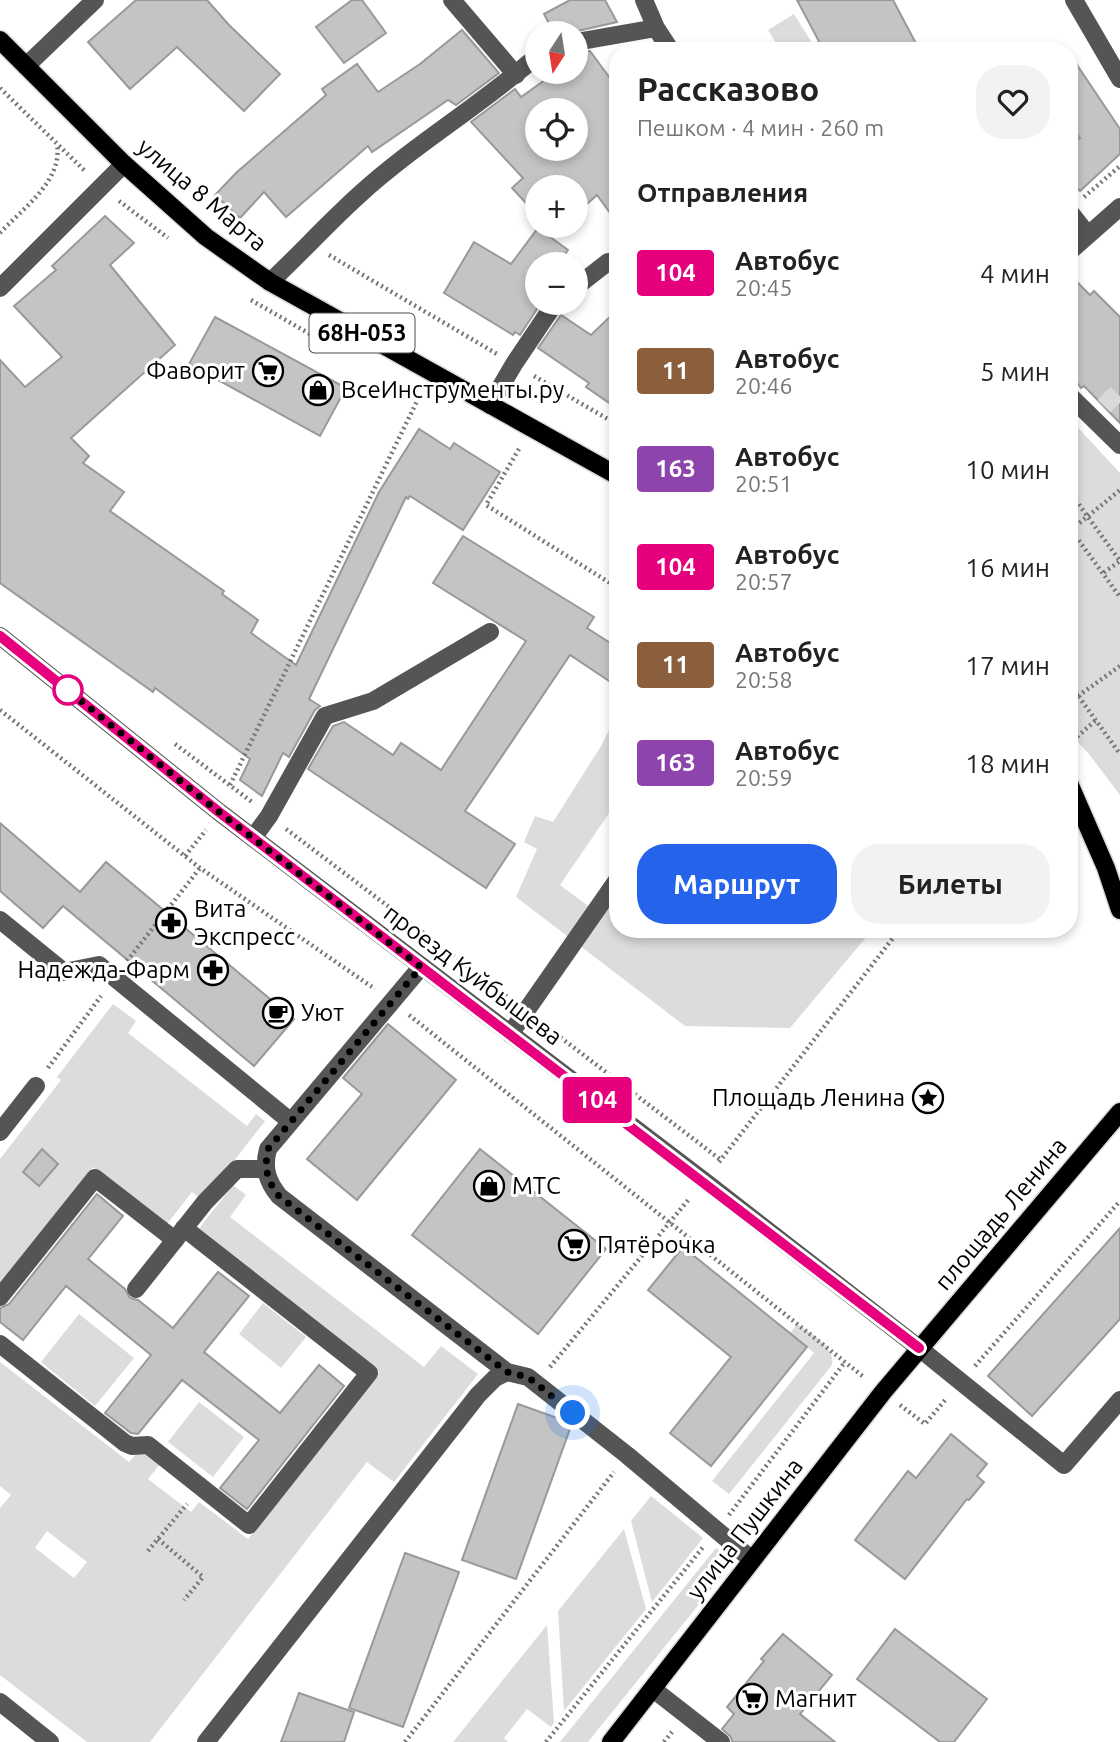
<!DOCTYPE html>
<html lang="ru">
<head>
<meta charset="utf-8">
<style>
  body { margin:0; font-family:Ubuntu,sans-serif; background:#f2f2f2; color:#222; height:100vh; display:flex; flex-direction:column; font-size:26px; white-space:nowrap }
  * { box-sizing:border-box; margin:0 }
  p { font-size:23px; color:#767676 }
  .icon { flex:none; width:38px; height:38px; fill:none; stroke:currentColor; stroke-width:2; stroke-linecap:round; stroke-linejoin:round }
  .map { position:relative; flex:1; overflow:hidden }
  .details { position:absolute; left:609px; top:42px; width:469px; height:896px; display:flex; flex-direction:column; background:#fff; border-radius:28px; box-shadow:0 4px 10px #0003 }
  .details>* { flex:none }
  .badge { padding:0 14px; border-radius:5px; font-size:24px; line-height:46px }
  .needle { width:46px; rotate:192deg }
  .buttons { position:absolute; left:525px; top:21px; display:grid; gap:14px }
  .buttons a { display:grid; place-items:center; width:63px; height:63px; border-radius:50%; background:#fff; box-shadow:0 4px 10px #0003; font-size:35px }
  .you { position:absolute; width:35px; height:35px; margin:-18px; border:5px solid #fff; border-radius:50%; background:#1a73e8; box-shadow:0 0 0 10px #1a73e833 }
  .map>.badge { position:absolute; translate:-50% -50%; box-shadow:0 0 0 4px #fff }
  h2 { padding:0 28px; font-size:26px; line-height:63px }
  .round { display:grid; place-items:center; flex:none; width:74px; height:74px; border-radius:28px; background:#f2f2f2 }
  .summary { display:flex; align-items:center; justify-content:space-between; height:119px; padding:0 28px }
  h1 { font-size:33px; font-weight:700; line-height:52px }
  .cta { display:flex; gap:14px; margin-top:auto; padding:14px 28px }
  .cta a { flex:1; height:80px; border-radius:28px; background:#2563eb; color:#fff; font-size:28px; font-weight:700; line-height:80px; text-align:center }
  .cta a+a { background:#f2f2f2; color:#222 }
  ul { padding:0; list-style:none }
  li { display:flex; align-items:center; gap:21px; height:98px; padding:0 28px }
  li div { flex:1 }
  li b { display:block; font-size:26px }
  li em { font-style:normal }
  li .badge { min-width:77px; font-weight:700; text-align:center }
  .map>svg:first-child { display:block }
</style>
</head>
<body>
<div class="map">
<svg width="1120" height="1742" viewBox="0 0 1120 1742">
  <rect width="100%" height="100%" fill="#fff"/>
  <!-- green -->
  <g fill="#dcdcdc" fill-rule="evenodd">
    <path d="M794,14L817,51H781L768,30Z"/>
    <path d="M1069,418L1120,473V795L1089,754L1069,733Z"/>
    <path d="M618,712V800L560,885L595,911L618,882V929H873L790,1028L685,1026L516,897L537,849L524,842L535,816L553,822L601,746Z"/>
    <path d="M113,1004L136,1021L128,1033L247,1126L256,1114L265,1121L203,1201L192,1192L167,1224L93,1167L0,1286V1159L61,1080L57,1077ZM42,1150L58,1164L39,1186L23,1171Z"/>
    <path d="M233,1185L246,1195L230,1217L424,1367L441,1346L478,1374L394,1482L367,1462L150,1742H87L0,1675V1508L11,1495L0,1486V1362L129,1462L141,1449L160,1464L148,1479L191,1512L199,1502L248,1539L379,1372L197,1231ZM47,1531L87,1562L74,1578L35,1548Z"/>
    <path d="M263,1303L306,1337L281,1368L239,1334Z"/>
    <path d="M79,1314L134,1358L95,1406L41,1362Z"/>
    <path d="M797,1324C811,1334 836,1347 832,1365L729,1494L712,1481L814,1353L790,1333Z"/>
    <path d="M199,1402L244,1437L213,1477L168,1442Z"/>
    <path d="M651,1496L703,1538L652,1602L631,1521Z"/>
    <path d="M624,1529L646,1609L564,1711L558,1611Z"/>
    <path d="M716,1548L733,1562L588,1742H560Z"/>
    <path d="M547,1625L554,1723L551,1727L527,1709L504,1738L508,1742H453Z"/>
  </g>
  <!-- building -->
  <g fill="#c4c4c4" stroke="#999" stroke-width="2" fill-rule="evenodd">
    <path d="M136,0H207L229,25L280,74L244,111L177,47L130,89L88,42Z"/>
    <path d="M352,0H362L386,33L344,63L316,27Z"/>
    <path d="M570,0H605L617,22L569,33L553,31L544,14Z"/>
    <path d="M797,0H893L920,51H824Z"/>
    <path d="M462,30L499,73L456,105L448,100L372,152L368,146L286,217L264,192L240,218L215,195L237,172L326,95L322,89L357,64L378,92L420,64Z"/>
    <path d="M590,51L618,89V224L597,195L576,214V187H537V215L512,188L523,178L471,122L515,89L521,97L556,72H576V57L582,52ZM537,110H576V149H537Z"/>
    <path d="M1069,53L1120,129V154L1080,191L1069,178V147L1080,138L1069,123Z"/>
    <path d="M105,216L134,243L110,265L175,345L71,438L89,456L83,463L124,492L110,511L224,591L222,594L258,620L251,633L296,665L379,492L419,429L450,449L454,443L500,472L463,530L410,496L408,499L406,497L309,699L320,706L315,710L289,757L283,753L262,796L240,780L250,759L155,688L153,692L0,583V360L25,387L62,357L14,306L56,270L52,266Z"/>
    <path d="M538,228L568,250L558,264H537V303H541L520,335L515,332L513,335L444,293L474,242L511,264Z"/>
    <path d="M1069,274L1090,295L1094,291L1120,317V423L1084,386L1081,388L1069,372Z"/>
    <path d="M618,309V409L586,387L589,383L538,348L561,315L591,335Z"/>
    <path d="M215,317L346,388L320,436L189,364Z"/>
    <path d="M463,536L594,617L587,628L618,648V687L570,655L465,811L515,844L486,888L308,769L333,726L344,722L393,755L401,743L441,770L526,641L433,583Z"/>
    <path d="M0,823L80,892L106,862L294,1019L254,1066L63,906L43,928L0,891Z"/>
    <path d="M388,1024L456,1080L357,1200L307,1159L362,1094L343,1078Z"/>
    <path d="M42,1149L58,1164L39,1186L23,1172Z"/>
    <path d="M480,1149L606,1249L538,1334L412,1235Z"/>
    <path d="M97,1194L123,1216L88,1259L125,1289L130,1298L138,1300L173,1328L218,1272L249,1296L204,1352L280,1413L319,1365L344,1386L247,1509L220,1488L259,1440L182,1380L138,1434L131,1433L105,1413L151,1355L66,1286L23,1340L0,1322V1308L9,1304Z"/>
    <path d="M1120,1228V1319L1032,1416L988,1376Z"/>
    <path d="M683,1247L807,1347L711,1466L670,1433L731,1357L648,1290Z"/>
    <path d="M518,1404L566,1421L571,1426L516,1579L462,1560Z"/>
    <path d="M951,1434L987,1464L977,1476L984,1482L969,1500L967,1499L905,1579L855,1540L908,1471L916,1478Z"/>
    <path d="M405,1553L459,1572L403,1727L349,1708Z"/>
    <path d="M895,1629L987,1699L954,1742H940L857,1679Z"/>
    <path d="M783,1634L832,1675L800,1714L835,1742H732L731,1737L722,1729L734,1714L727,1707L764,1661L761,1659Z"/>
    <path d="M299,1693L354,1712L344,1742H281Z"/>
  </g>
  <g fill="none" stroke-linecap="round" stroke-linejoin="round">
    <!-- minor-tunnel -->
    <path stroke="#d9d9d9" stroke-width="18" stroke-dasharray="18 9" stroke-linecap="butt" d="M1104,406L1120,390"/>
    <!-- major casing -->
    <g stroke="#dbdbdb" stroke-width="21">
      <g id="major">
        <path d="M0,40L124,164L206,237L270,282L618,476"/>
        <path d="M1069,783L1106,868L1120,910"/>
        <path d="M611,1742L883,1392L1120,1112"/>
      </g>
    </g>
    <!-- path -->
    <g stroke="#777" stroke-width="4.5" stroke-dasharray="2 3.5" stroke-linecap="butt">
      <path d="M0,88L86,172"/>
      <path d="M1084,197L1120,166"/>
      <path d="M119,201L168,238"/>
      <path d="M0,233C23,208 63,181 57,144"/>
      <path d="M329,255L497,354"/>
      <path d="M251,300L322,341"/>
      <path d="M534,376L618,425"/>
      <path d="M519,449L486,505L618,588"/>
      <path d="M1069,491L1120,561L1103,573"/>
      <path d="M1069,527L1120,597"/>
      <path d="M1071,530L1120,490"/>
      <path d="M1069,683L1120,754"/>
      <path d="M1078,696L1120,666"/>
      <path d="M0,710L200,868L375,989"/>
      <path d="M175,744L252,802"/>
      <path d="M1069,744L1096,720"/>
      <path d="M230,785L420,395"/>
      <path d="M286,829L508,997"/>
      <path d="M185,856L206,830"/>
      <path d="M127,961L200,868"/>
      <path d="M409,1015L865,1378"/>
      <path d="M543,1024L721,1160"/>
      <path d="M48,1068L101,996"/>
      <path d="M719,1162L900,929"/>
      <path d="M975,1366L1120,1201"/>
      <path d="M550,1367L689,1199"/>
      <path d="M900,1405L925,1424L946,1399"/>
      <path d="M729,1515L845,1362"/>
      <path d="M158,1539L203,1577L184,1600"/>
      <path d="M148,1551L187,1504"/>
      <path d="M405,1742L614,1472"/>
      <path d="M546,1742L704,1546"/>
      <path d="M664,1742L672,1732"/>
    </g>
    <!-- minor -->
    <g stroke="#555" stroke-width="18">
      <path d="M452,0L516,75"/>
      <path d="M644,0L656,28L671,51"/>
      <path d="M1074,0L1120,79"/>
      <path d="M576,42L656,28"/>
      <path d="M26,66L95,0"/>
      <path d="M1069,211L1088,235"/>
      <path d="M1069,252L1120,207"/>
      <path d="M270,282C300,254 328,223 359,195C415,144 480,106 537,56"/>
      <path d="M576,287L608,262"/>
      <path d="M0,288L124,164"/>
      <path d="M1069,395L1120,445"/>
      <path d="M490,405L514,364L555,303"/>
      <path d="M0,636L219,812L704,1181L919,1348L1064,1465L1120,1400"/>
      <path d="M253,838L269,816L325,716L373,701L490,632"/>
      <path d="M0,920L64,972L99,965L290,1121"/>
      <path d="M421,967L268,1149C263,1168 267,1181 279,1196L507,1372"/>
      <path d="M510,1034L618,879"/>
      <path d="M0,1132L36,1086"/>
      <path d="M136,1289L205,1202L237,1169H266"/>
      <path d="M0,1297L95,1178L175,1240"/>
      <path d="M0,1344L125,1443L132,1446L148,1445L249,1525L369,1373L184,1228"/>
      <path d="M653,1689L721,1742"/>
      <path d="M0,1702L50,1742"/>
      <path d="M206,1742L478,1395L495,1378L507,1372L528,1377L627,1455L751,1559"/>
    </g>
    <!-- major -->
    <use href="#major" stroke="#000" stroke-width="18"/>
  </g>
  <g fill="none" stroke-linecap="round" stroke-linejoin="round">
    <!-- line casing -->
    <g stroke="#fff" stroke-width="16">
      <path id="line" d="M0,636L219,812L919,1348"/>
    </g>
    <!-- line -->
    <use href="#line" stroke="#e6007e" stroke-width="10"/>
    <!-- walk -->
    <path stroke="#000" stroke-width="7" stroke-dasharray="0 12.6" d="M68,690L60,684L219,812L421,967L268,1149C264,1168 267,1181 279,1196L507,1372L528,1377L573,1413"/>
  </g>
  <!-- icons -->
  <defs>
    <g id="supermarket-ring" transform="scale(1.575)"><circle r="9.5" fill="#fff" stroke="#000" stroke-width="1.5"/><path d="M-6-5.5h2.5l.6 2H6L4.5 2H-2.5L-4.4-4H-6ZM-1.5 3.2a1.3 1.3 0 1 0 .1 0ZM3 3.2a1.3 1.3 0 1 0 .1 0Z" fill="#000"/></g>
    <g id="shop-ring" transform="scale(1.575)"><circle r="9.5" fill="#fff" stroke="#000" stroke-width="1.5"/><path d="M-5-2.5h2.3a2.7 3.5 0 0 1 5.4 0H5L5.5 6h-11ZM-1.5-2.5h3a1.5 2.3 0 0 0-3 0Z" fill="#000"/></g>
    <g id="pharmacy-ring" transform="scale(1.575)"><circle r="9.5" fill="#fff" stroke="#000" stroke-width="1.5"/><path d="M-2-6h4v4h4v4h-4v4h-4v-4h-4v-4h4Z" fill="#000"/></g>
    <g id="cafe-ring" transform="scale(1.575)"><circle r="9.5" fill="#fff" stroke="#000" stroke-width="1.5"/><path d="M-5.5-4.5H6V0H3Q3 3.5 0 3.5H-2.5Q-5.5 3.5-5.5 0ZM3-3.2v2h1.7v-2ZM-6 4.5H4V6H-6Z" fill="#000"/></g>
    <g id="sight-ring" transform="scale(1.575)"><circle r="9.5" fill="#fff" stroke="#000" stroke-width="1.5"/><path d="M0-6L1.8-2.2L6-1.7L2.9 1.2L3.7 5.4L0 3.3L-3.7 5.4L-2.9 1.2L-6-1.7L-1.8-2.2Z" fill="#000"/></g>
  </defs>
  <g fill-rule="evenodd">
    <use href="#supermarket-ring" x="268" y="371"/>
    <use href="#shop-ring" x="318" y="390"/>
    <use href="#pharmacy-ring" x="171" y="923"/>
    <use href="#pharmacy-ring" x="213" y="970"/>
    <use href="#cafe-ring" x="278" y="1013"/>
    <use href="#sight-ring" x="928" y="1098"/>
    <use href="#shop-ring" x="489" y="1186"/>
    <use href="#supermarket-ring" x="574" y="1245"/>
    <use href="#supermarket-ring" x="752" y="1699"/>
  </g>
  <!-- markers -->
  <circle fill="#fff" stroke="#e6007e" stroke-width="3.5" cx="68" cy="690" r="14"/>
  <g text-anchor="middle" stroke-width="6" stroke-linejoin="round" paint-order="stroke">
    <!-- shield labels -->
    <rect fill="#fff" stroke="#4c4c4c" stroke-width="2" x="309.5" y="313.5" width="105" height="39" rx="5"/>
    <g font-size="23" font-weight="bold" fill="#000">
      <text x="362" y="341">68Н-053</text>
    </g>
    <!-- street labels -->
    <g font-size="24" fill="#000" stroke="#fff">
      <text transform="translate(202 195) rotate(40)" y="8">улица 8 Марта</text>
      <text transform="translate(473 975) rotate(37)" y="8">проезд Куйбышева</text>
      <text transform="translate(1001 1214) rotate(-50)" y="8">площадь Ленина</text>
      <text transform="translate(745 1529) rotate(-52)" y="8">улица Пушкина</text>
    </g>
    <!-- poi labels -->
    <g font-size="24" fill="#000" stroke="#fff" text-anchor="start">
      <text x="245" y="379" text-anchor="end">Фаворит</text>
      <text x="341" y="398">ВсеИнструменты.ру</text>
      <text x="194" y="917">Вита<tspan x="194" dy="28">Экспресс</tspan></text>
      <text x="190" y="978" text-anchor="end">Надежда-Фарм</text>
      <text x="301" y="1021">Уют</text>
      <text x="905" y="1106" text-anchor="end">Площадь Ленина</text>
      <text x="512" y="1194">МТС</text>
      <text x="597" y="1253">Пятёрочка</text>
      <text x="775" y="1707">Магнит</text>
    </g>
  </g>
</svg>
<div class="buttons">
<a><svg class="needle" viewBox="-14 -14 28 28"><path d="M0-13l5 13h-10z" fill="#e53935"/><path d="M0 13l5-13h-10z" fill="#767676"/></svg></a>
<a><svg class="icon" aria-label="locate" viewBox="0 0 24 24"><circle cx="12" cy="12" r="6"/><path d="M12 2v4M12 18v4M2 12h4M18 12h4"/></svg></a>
<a>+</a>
<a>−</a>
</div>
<div class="you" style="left:573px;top:1413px"></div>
<b class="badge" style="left:597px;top:1100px;background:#e6007e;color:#fff">104</b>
<section class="details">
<div class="summary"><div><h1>Рассказово</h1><p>Пешком · 4 мин · 260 m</p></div><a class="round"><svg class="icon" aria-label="heart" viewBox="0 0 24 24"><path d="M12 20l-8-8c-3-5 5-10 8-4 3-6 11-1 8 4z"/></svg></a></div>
<h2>Отправления</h2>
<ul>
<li><span class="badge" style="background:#e6007e;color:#fff">104</span><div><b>Автобус</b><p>20:45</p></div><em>4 мин</em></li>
<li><span class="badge" style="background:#8b5e3c;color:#fff">11</span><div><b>Автобус</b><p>20:46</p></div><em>5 мин</em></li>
<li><span class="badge" style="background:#8e44ad;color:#fff">163</span><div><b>Автобус</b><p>20:51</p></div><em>10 мин</em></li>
<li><span class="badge" style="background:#e6007e;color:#fff">104</span><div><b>Автобус</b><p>20:57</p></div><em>16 мин</em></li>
<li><span class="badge" style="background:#8b5e3c;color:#fff">11</span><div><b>Автобус</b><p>20:58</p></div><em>17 мин</em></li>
<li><span class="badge" style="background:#8e44ad;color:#fff">163</span><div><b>Автобус</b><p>20:59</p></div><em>18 мин</em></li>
</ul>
<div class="cta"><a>Маршрут</a><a>Билеты</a></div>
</section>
</div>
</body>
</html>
